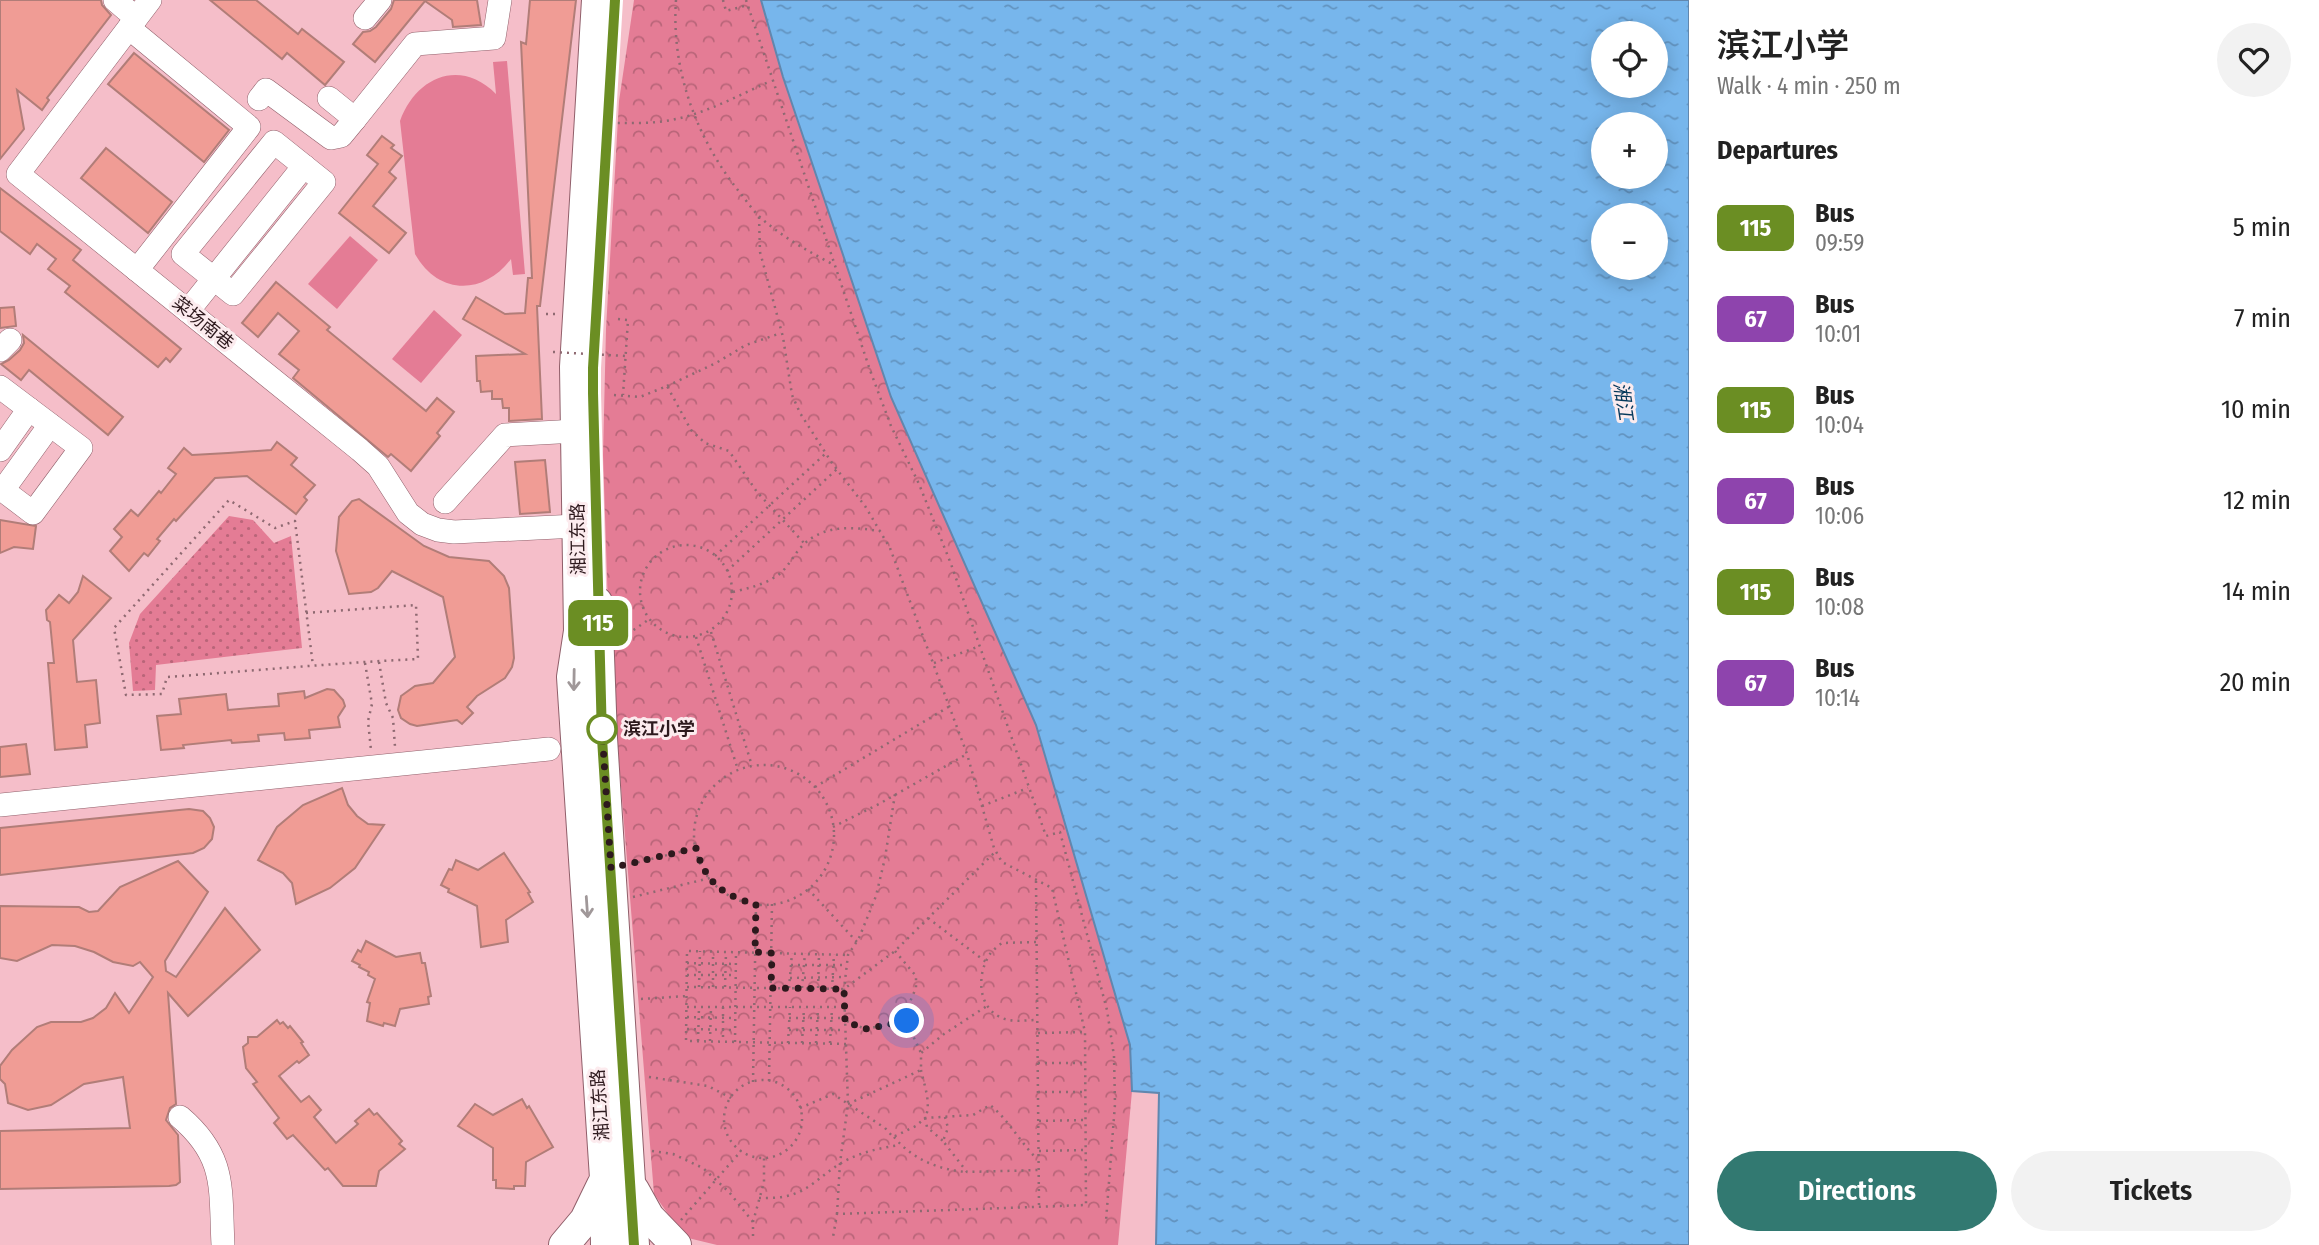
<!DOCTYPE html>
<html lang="en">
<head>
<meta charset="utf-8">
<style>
  body { margin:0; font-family:"Fira Sans Condensed","Noto Sans SC",sans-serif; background:#f2f2f2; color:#222; height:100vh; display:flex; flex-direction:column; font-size:26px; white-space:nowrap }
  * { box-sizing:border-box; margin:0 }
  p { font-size:23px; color:#767676 }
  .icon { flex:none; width:38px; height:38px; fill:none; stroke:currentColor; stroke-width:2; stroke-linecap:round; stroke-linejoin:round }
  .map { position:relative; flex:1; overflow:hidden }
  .panel { display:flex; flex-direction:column; background:#fff; width:630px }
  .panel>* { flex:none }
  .badge { padding:0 14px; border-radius:10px; font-size:24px; line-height:46px }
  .controls { position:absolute; left:1591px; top:21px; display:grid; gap:14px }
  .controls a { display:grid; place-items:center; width:77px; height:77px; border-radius:50%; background:#fff; box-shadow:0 4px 18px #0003; font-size:35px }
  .you { position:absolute; width:35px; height:35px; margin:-18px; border:5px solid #fff; border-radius:50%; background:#1a73e8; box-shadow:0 0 0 10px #1a73e833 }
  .map>.badge { position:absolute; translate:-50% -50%; box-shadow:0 0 0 4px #fff }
  h2 { padding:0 28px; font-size:26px; line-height:63px }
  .round { display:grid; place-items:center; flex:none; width:74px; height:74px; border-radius:37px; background:#f2f2f2 }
  .headline { display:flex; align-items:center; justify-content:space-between; height:119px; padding:0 28px }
  h1 { font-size:33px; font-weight:600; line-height:52px }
  .button { display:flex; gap:14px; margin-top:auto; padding:14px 28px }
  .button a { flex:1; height:80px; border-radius:42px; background:#327971; color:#fff; font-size:28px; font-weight:600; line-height:80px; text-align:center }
  .button a+a { background:#f2f2f2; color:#222 }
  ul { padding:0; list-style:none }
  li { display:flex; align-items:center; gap:21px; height:91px; padding:0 28px }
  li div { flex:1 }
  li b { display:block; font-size:26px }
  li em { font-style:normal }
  li .badge { min-width:77px; font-weight:700; text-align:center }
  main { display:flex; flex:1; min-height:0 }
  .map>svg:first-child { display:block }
</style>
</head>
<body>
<main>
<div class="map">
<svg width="1689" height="1245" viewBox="0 0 1689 1245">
  <defs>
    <pattern id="park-crowns" width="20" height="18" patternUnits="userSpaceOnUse" patternTransform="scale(1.75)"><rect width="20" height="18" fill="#e47c95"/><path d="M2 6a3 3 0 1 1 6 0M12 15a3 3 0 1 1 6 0" fill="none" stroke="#b96579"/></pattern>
    <pattern id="garden-dots" width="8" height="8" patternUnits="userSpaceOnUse" patternTransform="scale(1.75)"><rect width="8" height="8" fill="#e47c95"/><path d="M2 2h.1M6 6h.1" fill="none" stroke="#b96579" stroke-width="1.8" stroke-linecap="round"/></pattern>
    <pattern id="water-ripples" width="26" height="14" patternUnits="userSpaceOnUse" patternTransform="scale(1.75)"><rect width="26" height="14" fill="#77b6ec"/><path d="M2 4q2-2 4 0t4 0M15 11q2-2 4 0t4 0" fill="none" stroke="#6293bf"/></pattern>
  </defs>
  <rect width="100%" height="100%" fill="#f5bec9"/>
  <!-- grass -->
  <g fill="#e47c95">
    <path d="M507,61L525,274L513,275L511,259C483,296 438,295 415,254L400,121C416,77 460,58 496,94L493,62Z"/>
    <path d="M350,236L378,260L337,309L308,284Z"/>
    <path d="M434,310L462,335L421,383L392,359Z"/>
  </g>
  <!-- park -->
  <path fill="url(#park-crowns)" d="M634,0H761L783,77L891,397L1036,725L1130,1045L1132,1091L1118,1245H717L684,1237L654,1194L609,638L603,455L606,329L619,101Z"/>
  <!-- garden -->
  <path fill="url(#garden-dots)" d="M229,516L253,520L274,543L291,536L302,648L156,665L155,690L133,691L129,643L140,614Z"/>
  <!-- water -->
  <path fill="url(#water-ripples)" stroke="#6187ae" stroke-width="2" fill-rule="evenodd" d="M761,0H1689V1245H1156L1159,1093L1132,1091L1130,1045L1036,725L891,397L783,77ZM1603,33H1656V86H1603ZM1603,124H1656V177H1603ZM1603,215H1656V268H1603Z"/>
  <!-- building -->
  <g fill="#f09c95" stroke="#b17d78" stroke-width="2">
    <path d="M0,0H101L102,5L111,15L47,98L49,100L42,110L17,90L24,129L0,159Z"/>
    <path d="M210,0H256L298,34L302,29L344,62L325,85L287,53L282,59Z"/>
    <path d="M394,0H477L481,25L453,27L452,20L425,1L375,62L353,44L363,32L370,31L376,27L391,9Z"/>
    <path d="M530,0H576L540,306H537L542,419L509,421V408H503L502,399H492V391L481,392L480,381H477L476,356L525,354L463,319L476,297L505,314L525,313L528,278H532L521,42L526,44Z"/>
    <path d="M134,53L229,130L204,162L108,84Z"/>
    <path d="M382,136L394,145L391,148L402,156L389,172L396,178L373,206L406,233L389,253L339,213L378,164L367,155Z"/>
    <path d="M106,148L172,202L148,233L81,178Z"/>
    <path d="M0,188L81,250L73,260L181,349L170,362L166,358L158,367L65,292L70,286L48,269L56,259L37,244L30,254L0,231Z"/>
    <path d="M276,282L330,327L327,330L426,411L437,398L454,412L437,433L440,436L411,471L391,454L388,457L293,378L299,370L279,354L299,331L278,313L258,337L242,323Z"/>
    <path d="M14,307L16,326L0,328V308Z"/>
    <path d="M23,335L123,417L108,435L29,370L21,380L1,364L9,360L20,350L24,343Z"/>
    <path d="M277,442L297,458L291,465L315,485L304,497L307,500L296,514L247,476L215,478L176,521L174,519L157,539L160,541L148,556L144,553L129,571L110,551L122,537L114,529L131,510L138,516L159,491L161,493L176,474L168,468L184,448L192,455L228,453L271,450Z"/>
    <path d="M545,460L550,512L520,514L515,462Z"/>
    <path d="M359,499L424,546L449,557L489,561L504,576L509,588L514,658L512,667L505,678L477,696L467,707L473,713L462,724L457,720L417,726L410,724L401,718L398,710L401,696L415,686L433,683L455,657L443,597L392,571L378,588L371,592L349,594L336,551L339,517L352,501Z"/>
    <path d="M0,520L36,526L33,549L14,547L0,553Z"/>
    <path d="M83,576L111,598L73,640L77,682L96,680L100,723L85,725L87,747L55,750L48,663H54L50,622L47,620L46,610L59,595L69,603L78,592Z"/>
    <path d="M327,689L334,690L343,700L345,706L338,717L340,727L309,730L310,738L285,740L284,733L258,735L259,741L232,743L231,740L183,745L184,748L161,750L157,716L181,714L179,699L226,694L228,710L251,708L279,706L278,694L304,691L305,698Z"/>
    <path d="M26,744L30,774L0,777V747Z"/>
    <path d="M342,788L348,805L357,816L368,824L384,825L355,868L330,888L296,904L292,883L283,873L258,860L277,827L303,805Z"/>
    <path d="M189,809L203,811L210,818L214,827L212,839L204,848L193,853L0,875V828Z"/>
    <path d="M504,853L530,892L528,893L533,902L506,920L508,942L481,947L477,906L448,892L449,889L441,885L449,869L452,870L456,860L478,870Z"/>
    <path d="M178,861L208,892L165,961L166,971L176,977L225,908L260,950L188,1016L168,993L176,1104L170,1108L166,1120L178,1135L180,1182L176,1185L169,1186L0,1189V1131L130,1128L123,1077L84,1084L51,1105L28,1110L8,1103L5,1084L0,1079V1066L12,1050L37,1027L51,1022H81L93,1018L106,1008L115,993L129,1013L153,977L140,962L133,966L113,962L94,952L75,946L52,945L17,961L0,958V906L79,907L89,912L98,911L120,887Z"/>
    <path d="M366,941L396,957L420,953L422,963H425L431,996L428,997L429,1004L400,1009L395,1026L384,1023L383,1026L367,1021L370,1003L367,1002L375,979L368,975L369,972L359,967L360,965L352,961L358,950L361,952Z"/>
    <path d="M277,1020L280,1024L283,1022L288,1028L290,1026L303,1042L301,1043L309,1055L299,1063L297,1061L279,1076L301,1102L309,1096L321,1110L314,1117L336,1143L358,1124L355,1121L369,1109L374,1115L377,1113L402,1141L399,1144L405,1149L379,1171L376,1186H343L328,1168L325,1170L293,1135L287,1139L274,1123L279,1118L253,1084L257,1082L246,1068L243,1047L248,1043V1037H257Z"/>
    <path d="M522,1099L527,1108L529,1106L553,1147L526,1162L525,1186H514V1189L496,1188V1180H493V1148L458,1126L475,1104L493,1115Z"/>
  </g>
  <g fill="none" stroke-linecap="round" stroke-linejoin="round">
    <!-- minor casing -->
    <g stroke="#905f6a" stroke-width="24">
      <g id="minor">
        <path d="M115,0L136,18"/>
        <path d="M150,0L18,174L360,450L378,466L408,513L422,524L438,530L454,532L577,526"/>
        <path d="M365,18L380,0"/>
        <path d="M129,28L249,127L137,270"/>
        <path d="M329,98L355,119L415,44L494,38L500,0"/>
        <path d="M259,99L266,90L331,138L341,136L355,119"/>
        <path d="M274,142L324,182L233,294L183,254Z"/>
        <path d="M188,311L304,166"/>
        <path d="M0,350L10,340"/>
        <path d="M0,387L81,448L33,513L0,488"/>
        <path d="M0,450L29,409"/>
        <path d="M3,490L50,425"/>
        <path d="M445,502L505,435L576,431"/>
        <path d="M0,805L549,749"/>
        <path d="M180,1117C227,1157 220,1189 223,1245"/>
      </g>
    </g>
    <!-- major casing -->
    <g stroke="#905f6a" stroke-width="32">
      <g id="major">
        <path d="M597,0L575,367L579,631L572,677L605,1178L606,1245"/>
        <path d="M597,602L602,738L634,1245"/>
        <path d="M634,1190L649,1217L676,1245"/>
        <path d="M564,1245L585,1220L602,1185"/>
      </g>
    </g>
    <!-- path -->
    <g stroke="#8e6971" stroke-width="2.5" stroke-dasharray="2 5" stroke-linecap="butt">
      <path d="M676,0C671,71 697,140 741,194C748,203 754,212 762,219C784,238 808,251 834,265"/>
      <path d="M723,0L726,11L748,5"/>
      <path d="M746,0L871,373L891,426L919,484L951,564L1046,836L1060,832L1107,1010L1114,1056L1115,1104L1106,1221"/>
      <path d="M611,123C632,123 655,124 676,119C709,112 741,94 771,81"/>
      <path d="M759,217L760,252L783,337L792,395L800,413L832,463L865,506L890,548L967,754L994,848L1002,862L1052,888L1085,1032L1086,1205L837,1214L833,1237"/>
      <path d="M546,314H555"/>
      <path d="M618,319L628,320L623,395"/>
      <path d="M667,386L716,363L746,345L781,333"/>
      <path d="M614,395L640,397L667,386L691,430L705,443L729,451L757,492L804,543"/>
      <circle cx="686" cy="591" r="46"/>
      <path d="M715,556L825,454"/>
      <path d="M727,571L837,469"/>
      <path d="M733,592C749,588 764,585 778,575C788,568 794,554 803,545C825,524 852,527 880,531"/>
      <path d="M306,613L416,605L418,659C334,663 251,671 167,677L162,694L126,695L114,628L229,500L275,528L295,521L313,666"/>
      <path d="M711,632L752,766"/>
      <path d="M696,637L738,770"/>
      <path d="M622,638L648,620"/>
      <path d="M379,662L386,703L393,718L395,747"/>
      <path d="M365,663L372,704L368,721L371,750"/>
      <path d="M934,663L980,646"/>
      <circle cx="764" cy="835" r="70"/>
      <path d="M815,787L950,706"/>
      <path d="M982,806L1028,788"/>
      <path d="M833,827L879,804L967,754"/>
      <path d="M631,864L696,848"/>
      <path d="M1036,881L1039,1206"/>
      <path d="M808,889L857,942"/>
      <path d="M633,897L710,878"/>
      <path d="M928,918L986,962"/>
      <path d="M1036,942L1002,943C998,946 993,950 990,954C977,973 977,1006 1000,1017C1011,1023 1025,1020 1038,1020"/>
      <path d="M895,951L916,976V988L905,1013L909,1027L921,1053"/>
      <path d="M687,963L736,964"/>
      <path d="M791,965H847"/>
      <path d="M687,975H736"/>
      <path d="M790,978L846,977"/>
      <path d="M687,987L844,989L895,951L996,851"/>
      <path d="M699,987L700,951"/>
      <path d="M713,987V952"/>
      <path d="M725,987L726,952"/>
      <path d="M789,988L792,953"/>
      <path d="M802,988L805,953"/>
      <path d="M818,988L819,954"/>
      <path d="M832,989L834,954"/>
      <path d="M641,999L687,996"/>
      <path d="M687,1007H844"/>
      <path d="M723,1007V1041"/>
      <path d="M687,1017L735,1018"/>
      <path d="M789,1018H845"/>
      <path d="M847,1021L865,1029L907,1021"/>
      <path d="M687,1029L735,1030"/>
      <path d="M789,1030H845"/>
      <path d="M1038,1033L1085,1032"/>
      <path d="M698,1041L699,1007"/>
      <path d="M710,1041L711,1007"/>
      <path d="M735,1042L736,952"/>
      <path d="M788,1043L790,1007"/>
      <path d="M802,1043L804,1008"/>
      <path d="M816,1043L818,1008"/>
      <path d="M830,1043L832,1008"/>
      <path d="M846,1044L686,1041L687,951L848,955"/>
      <path d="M1038,1063H1085"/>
      <path d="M921,1070C924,1085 932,1104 925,1118L927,1127L943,1141"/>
      <path d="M649,1077L708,1086L731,1098"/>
      <circle cx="763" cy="1119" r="39"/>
      <path d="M769,1081L772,904"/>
      <path d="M753,1082L756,904"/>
      <path d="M1038,1092H1086"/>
      <path d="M848,1104L921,1070V1053L944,1034L987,1006"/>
      <path d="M800,1108L833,1094L885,1128L893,1137L916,1126L925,1118L973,1115L990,1105C1008,1119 1020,1142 1037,1159"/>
      <path d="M945,1117L948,1128L943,1141L967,1172L1039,1170"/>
      <path d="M1039,1121L1084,1120"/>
      <path d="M894,1137C912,1159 939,1170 967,1172"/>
      <path d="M652,1151L673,1154L703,1168L729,1192L753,1222V1238"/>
      <path d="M1039,1151L1086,1150"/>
      <path d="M759,1198C768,1198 778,1198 787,1196C810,1191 823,1173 843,1162C861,1152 880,1148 900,1145"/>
      <path d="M837,1214L840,1163L848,1104L844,989L848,955L859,938L876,896L885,858L895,794"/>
      <path d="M681,1220L741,1151"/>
      <path d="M753,1222L764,1182V1158"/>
    </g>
    <!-- minor -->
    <use href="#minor" stroke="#fff" stroke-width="23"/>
    <!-- major -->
    <use href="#major" stroke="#fff" stroke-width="30"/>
    <!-- path-bridge -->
    <path stroke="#8e6971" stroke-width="2.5" stroke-dasharray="2 5" stroke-linecap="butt" d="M553,352L626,356"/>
  </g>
  <!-- one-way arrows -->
  <defs><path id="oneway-shaft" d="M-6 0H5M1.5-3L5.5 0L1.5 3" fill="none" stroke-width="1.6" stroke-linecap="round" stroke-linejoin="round" transform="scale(1.75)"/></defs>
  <g stroke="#a09899">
    <use href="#oneway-shaft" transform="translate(574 680) rotate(91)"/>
    <use href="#oneway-shaft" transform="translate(587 907) rotate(86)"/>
  </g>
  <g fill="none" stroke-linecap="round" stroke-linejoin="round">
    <!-- line casing -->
    <g stroke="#fff" stroke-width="16">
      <path id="line" d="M615,0L593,368V393L602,738L634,1245"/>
    </g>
    <!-- line -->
    <use href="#line" stroke="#6b8e23" stroke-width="10"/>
    <!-- walk -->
    <path stroke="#2d191d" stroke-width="7" stroke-dasharray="0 12.6" d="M602,729L611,868L696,848C705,882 723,896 756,904L755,952L772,953L771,988L844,989L845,1021L865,1029L907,1021"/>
  </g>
  <!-- markers -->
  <circle fill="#fff" stroke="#6b8e23" stroke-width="3.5" cx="602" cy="729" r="14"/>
  <g text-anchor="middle" stroke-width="6" stroke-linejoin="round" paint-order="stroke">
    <!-- street labels -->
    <g font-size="18" fill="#2d191d" stroke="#fcebee">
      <text transform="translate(203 323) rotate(39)" y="6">菜场南巷</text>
      <text transform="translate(578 539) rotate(-91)" y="6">湘江东路</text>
      <text transform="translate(600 1105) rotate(-94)" y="6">湘江东路</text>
    </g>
    <!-- stop labels -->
    <g font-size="18" font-weight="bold" fill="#2d191d" stroke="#fcebee" text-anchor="start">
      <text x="623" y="735">滨江小学</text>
    </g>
    <!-- water labels -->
    <g font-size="19" font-style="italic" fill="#05385b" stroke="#fcebee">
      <text transform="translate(1624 401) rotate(81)" y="7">湘江</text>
    </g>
  </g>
</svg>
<div class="controls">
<a><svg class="icon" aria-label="locate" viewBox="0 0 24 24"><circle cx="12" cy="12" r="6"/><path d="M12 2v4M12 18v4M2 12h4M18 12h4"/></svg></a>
<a>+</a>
<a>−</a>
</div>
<div class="you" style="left:907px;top:1021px"></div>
<b class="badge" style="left:598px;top:623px;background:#6b8e23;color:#fff">115</b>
</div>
<section class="panel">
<div class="headline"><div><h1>滨江小学</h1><p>Walk · 4 min · 250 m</p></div><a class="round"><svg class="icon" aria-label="heart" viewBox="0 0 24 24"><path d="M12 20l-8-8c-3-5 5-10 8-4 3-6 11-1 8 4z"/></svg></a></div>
<h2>Departures</h2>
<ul>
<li><span class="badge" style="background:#6b8e23;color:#fff">115</span><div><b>Bus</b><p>09:59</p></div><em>5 min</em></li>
<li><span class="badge" style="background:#8e44ad;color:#fff">67</span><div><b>Bus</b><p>10:01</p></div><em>7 min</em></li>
<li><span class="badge" style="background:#6b8e23;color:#fff">115</span><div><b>Bus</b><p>10:04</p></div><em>10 min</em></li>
<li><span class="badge" style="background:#8e44ad;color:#fff">67</span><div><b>Bus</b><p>10:06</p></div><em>12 min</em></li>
<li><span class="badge" style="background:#6b8e23;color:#fff">115</span><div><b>Bus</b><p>10:08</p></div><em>14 min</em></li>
<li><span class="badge" style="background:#8e44ad;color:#fff">67</span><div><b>Bus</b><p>10:14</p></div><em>20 min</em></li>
</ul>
<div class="button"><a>Directions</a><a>Tickets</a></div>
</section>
</main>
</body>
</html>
